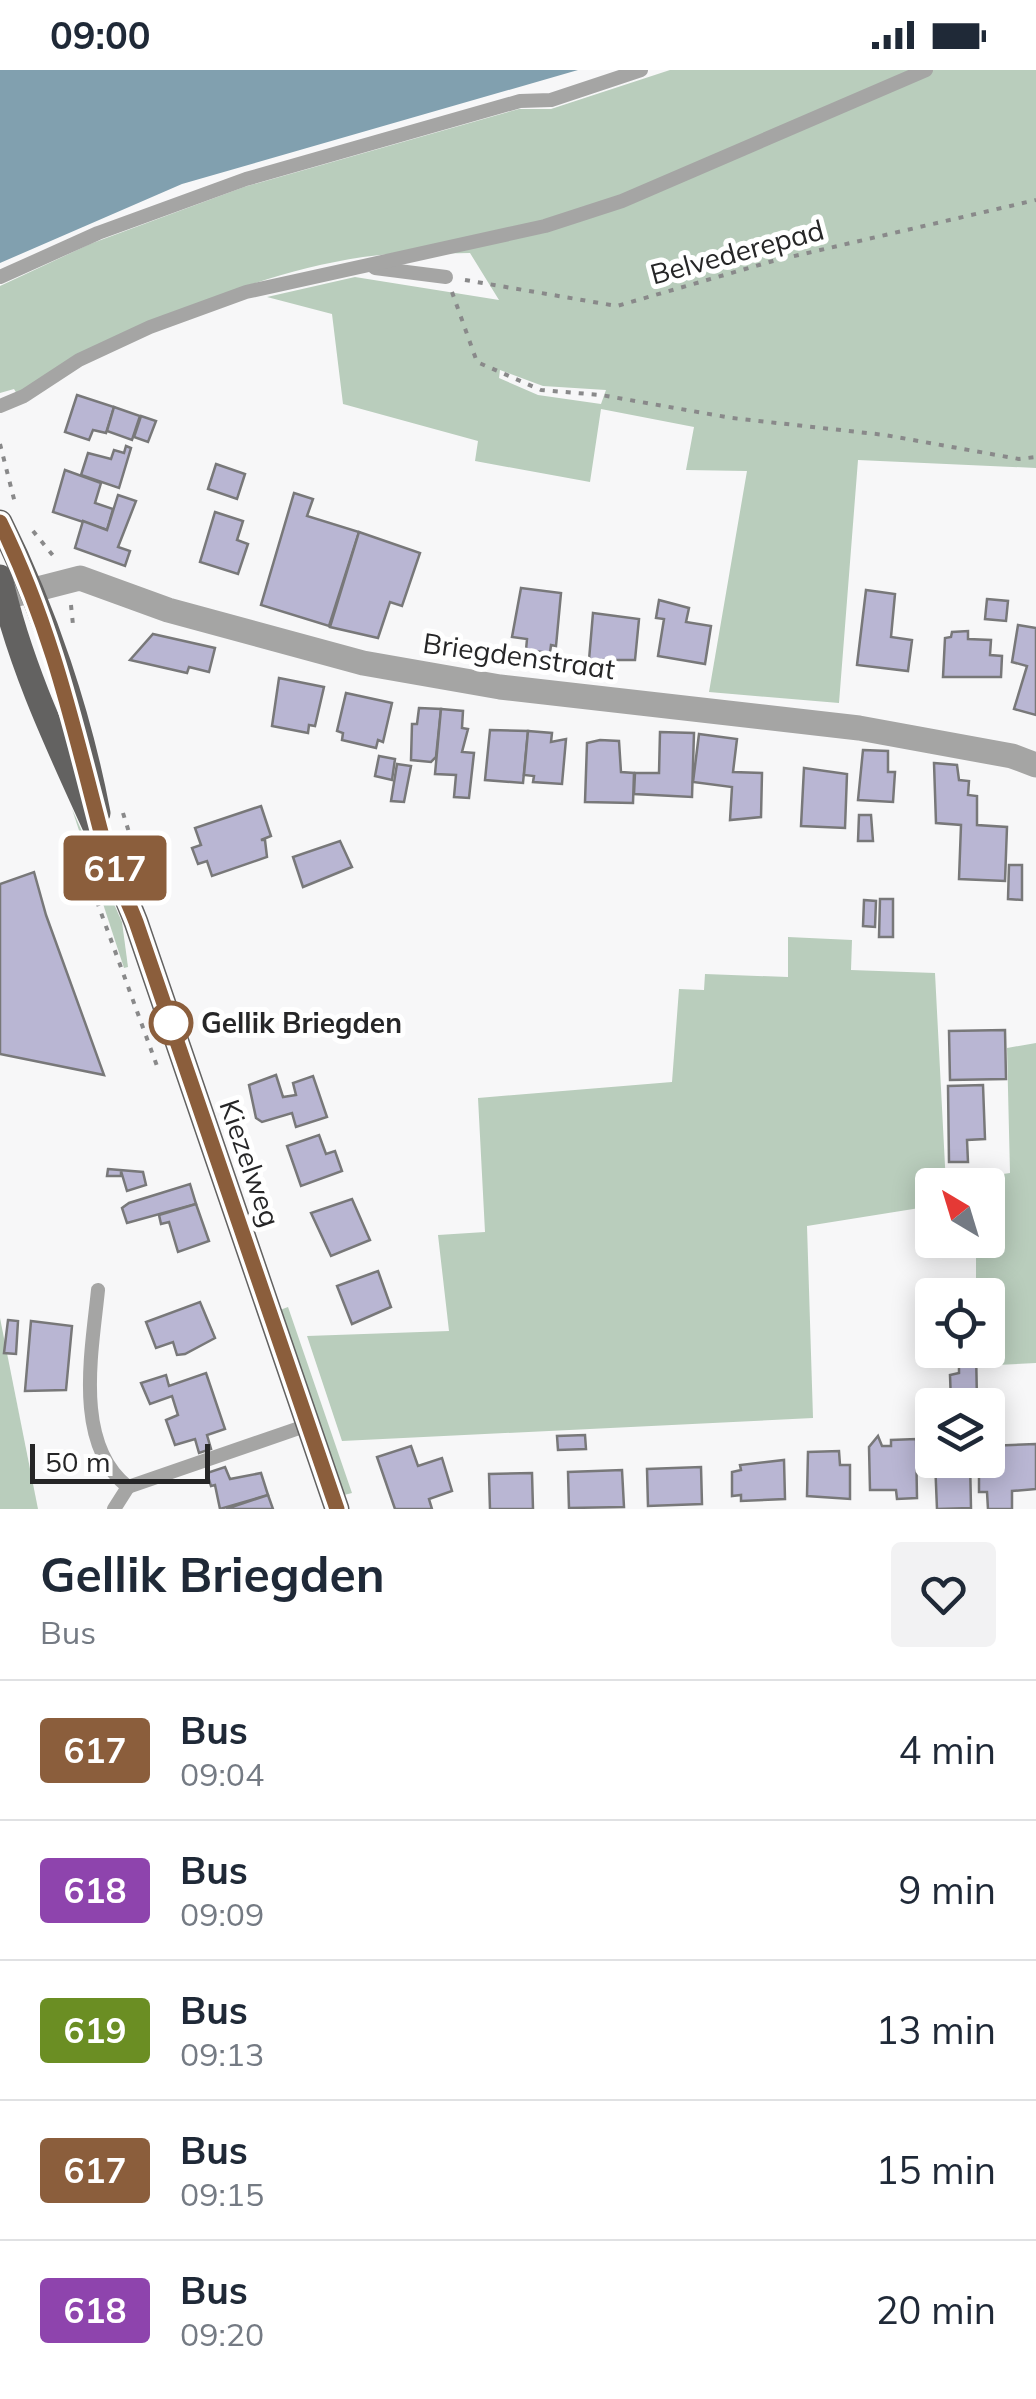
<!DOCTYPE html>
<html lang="en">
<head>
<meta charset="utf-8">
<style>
  body { margin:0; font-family:Mulish,sans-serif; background:#f2f2f3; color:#1f2937; height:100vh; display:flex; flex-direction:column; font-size:38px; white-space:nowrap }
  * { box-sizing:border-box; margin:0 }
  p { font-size:32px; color:#747a83 }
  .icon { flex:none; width:55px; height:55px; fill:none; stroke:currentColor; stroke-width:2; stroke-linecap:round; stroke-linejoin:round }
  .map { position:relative; height:1439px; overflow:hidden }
  .details { display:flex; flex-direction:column; background:#fff; flex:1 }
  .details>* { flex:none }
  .badge { padding:0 20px; border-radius:8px; font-size:35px; line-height:65px }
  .needle { width:65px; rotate:322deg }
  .fabs { position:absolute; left:915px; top:1098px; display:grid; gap:20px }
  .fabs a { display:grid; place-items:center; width:90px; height:90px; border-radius:10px; background:#fff; box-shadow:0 5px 25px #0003; font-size:50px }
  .scale { position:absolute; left:30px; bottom:25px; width:180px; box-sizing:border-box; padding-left:10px; border:5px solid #262627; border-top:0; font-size:28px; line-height:35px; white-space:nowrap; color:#262627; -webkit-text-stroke:8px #fff; paint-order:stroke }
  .map>.badge { position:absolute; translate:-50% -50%; box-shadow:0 0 0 5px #fff }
  .round { display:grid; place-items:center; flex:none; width:105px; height:105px; border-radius:10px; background:#f2f2f3 }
  .summary { display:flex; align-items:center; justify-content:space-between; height:170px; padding:0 40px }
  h1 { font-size:48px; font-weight:700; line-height:75px }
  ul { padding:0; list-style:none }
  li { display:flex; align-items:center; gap:30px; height:140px; padding:0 40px; border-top:2px solid #e0e1e3 }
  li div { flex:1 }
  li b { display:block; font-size:38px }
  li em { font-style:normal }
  li .badge { min-width:110px; font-weight:700; text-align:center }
  .status { display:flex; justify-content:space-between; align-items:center; height:70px; padding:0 50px; background:#fff; direction:ltr }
  .status svg { height:28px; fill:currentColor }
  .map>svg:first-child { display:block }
</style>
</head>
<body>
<div class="status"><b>09:00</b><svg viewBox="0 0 49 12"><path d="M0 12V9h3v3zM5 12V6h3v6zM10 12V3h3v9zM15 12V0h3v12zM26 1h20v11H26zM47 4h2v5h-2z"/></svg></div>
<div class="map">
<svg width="1036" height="1439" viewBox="0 0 1036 1439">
  <rect width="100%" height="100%" fill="#f7f7f8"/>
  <!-- green -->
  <g fill="#b9cdbc" fill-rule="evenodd">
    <path d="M670,0H1036V398L858,390L839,633L709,622L747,401L686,400L694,357L601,339L590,412L475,391L478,371L343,334L332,244L267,227L355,207L499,230L470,183C435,184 397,182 363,187C236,206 128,264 17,324L14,319L0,323V216L90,174L244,117L519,39H551ZM500,300L543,316L606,320L601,334L538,325L499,308Z"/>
    <path d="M72,739L122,852L128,897L124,898Z"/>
    <path d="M788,867L852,870L851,900L935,903L946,1115H932V1136L807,1156L813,1348L342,1371L307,1266L449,1261L438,1165L485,1162L478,1028L672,1012L679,919L704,920L705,904L788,907Z"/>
    <path d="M1036,973V1293L997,1295L996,1268H988V1225H976V1170H988V1115H975V1108L1010,1103L1007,978Z"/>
    <path d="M288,1237L352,1423L344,1425L280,1240Z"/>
    <path d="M0,1248L38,1439H0Z"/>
  </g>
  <!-- water -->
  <path fill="#81a0af" d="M0,0H578L182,114L0,193Z"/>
  <!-- building -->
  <g fill="#b9b6d3" stroke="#787879" stroke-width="2.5">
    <path d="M77,325L114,337L106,363L93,360L89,370L65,362Z"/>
    <path d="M114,337L140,346L132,370L107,361Z"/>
    <path d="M141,346L156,351L148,372L134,367Z"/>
    <path d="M126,376L131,378L119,418L81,405L88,383L111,389L114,380L124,383Z"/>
    <path d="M216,394L245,404L237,429L208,419Z"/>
    <path d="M65,400L101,413L95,433L113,439L107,460L53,442Z"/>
    <path d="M294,423L313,429L307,446L359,462L329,556L261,535Z"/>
    <path d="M118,425L136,431L118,477L130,481L125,496L75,478L83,451L107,460Z"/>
    <path d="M215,442L243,451L237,470L248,474L238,504L200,492Z"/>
    <path d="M359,462L420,483L402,536L390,532L378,568L330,557Z"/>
    <path d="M521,518L561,523L556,576L551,575L550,583L526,580L527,569L512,567Z"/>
    <path d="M866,520L895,524L891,567L912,570L908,601L857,595Z"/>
    <path d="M987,529L1008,531L1006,551L985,549Z"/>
    <path d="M659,530L689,538L686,552L711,556L705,594L658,586L664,549L656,548Z"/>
    <path d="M593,543L639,549L635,590H589Z"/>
    <path d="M1018,555L1036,558V645L1014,639L1027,596L1012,592Z"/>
    <path d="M968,561V569L991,570L990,585L1002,586L1001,607H943L945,568L951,567L952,562Z"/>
    <path d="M153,564L215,578L209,602L189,597L187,603L130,590Z"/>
    <path d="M279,608L324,617L315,656L309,655L308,663L272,656Z"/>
    <path d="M346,623L392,633L383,672L378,670L376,678L342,670L343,663L337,661Z"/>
    <path d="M419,638L441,639L436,687L431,692L411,690L412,654H417Z"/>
    <path d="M441,639L463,641L462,658L468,659L462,682L474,683L469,728L454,727L456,705L435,704Z"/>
    <path d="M490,660L528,661L523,713L485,710Z"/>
    <path d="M528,661L552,663L551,672L566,669L562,714L533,712L534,706L524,705Z"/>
    <path d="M660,662L694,663L692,727L634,724L635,703H659Z"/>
    <path d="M699,664L737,669L733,702L762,703L761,747L730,750L732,717L693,712Z"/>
    <path d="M600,670L619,671L621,702L634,703L633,733L585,732L587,673Z"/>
    <path d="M863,680L888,681V702H895L893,732L858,730Z"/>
    <path d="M379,686L395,689L392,710L375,706Z"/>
    <path d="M934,693L957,695L959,710L969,711L968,725L977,726V755L1007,757L1005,811L959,809L961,755L936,753Z"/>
    <path d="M397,694L411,696L404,732L391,731Z"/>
    <path d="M804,698L847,704L845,758L801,756Z"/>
    <path d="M261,736L271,766L261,770H265L267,787L212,806L207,791L198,794L192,778L201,775L195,758Z"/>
    <path d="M859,745H871L873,771H858Z"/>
    <path d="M340,771L352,797L303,817L293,787Z"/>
    <path d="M1009,795H1022V830L1008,829Z"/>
    <path d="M34,802L46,845L104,1005L0,984V814Z"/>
    <path d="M880,829H893V867H879Z"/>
    <path d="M864,830L876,831L875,857L863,856Z"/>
    <path d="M1005,960L1006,1009L950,1010L949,961Z"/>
    <path d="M276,1005L283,1027L296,1025L293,1013L313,1006L327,1047L296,1057L292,1043L262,1052L256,1048L249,1015Z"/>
    <path d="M983,1015L985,1069L967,1070L968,1092H949L948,1016Z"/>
    <path d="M319,1065L326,1084L335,1081L342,1101L301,1116L287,1076Z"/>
    <path d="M108,1099L143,1102L146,1115L127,1121L121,1101V1106H107Z"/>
    <path d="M190,1114L196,1134L127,1153L122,1138L129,1133Z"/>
    <path d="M352,1129L370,1170L331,1186L311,1143Z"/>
    <path d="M196,1134L209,1171L178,1182L169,1152L161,1154L159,1145Z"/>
    <path d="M378,1201L391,1237L352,1254L337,1216Z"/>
    <path d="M200,1232L215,1268L185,1284L177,1285L173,1272L156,1278L146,1252Z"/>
    <path d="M8,1250L18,1251L16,1284L4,1283Z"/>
    <path d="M31,1251L72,1256L66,1320L25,1321Z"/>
    <path d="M959,1280H976L977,1332L951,1333L950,1305L959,1303Z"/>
    <path d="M206,1303L225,1359L207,1365L211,1379L199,1383L195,1369L175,1375L166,1350L178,1345L172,1326L150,1334L141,1313L166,1305L169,1316Z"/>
    <path d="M585,1365L586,1379L558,1380L557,1366Z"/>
    <path d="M878,1366L882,1376H891V1370L916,1369L917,1428L897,1429L896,1420H870L869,1377Z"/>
    <path d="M1036,1374V1419L1012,1421V1439H988L987,1422H979V1390H988V1376Z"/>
    <path d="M411,1376L418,1396L442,1388L452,1421L429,1429L432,1439H395L377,1387Z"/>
    <path d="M839,1381L840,1395H850V1429L807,1426L808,1382Z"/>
    <path d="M784,1390L785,1429L741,1431V1425L732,1426V1402L741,1400L740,1395Z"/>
    <path d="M935,1390H970L971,1438L937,1439Z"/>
    <path d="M225,1397L230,1409L261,1403L268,1425L220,1439L215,1415L211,1416L207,1403Z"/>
    <path d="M701,1397L702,1434L648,1436L647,1399Z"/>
    <path d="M622,1400L624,1437L569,1438L568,1402Z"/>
    <path d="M532,1403L533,1439H490L489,1404Z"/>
    <path d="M268,1425L273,1439H226Z"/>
  </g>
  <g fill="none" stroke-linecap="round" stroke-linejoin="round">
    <!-- path -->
    <g stroke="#89898a" stroke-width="4" stroke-dasharray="5 8" stroke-linecap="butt">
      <path d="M465,210L617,236L773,191L1036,130"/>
      <path d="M452,222L477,292L541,320L601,325L732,348L885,365L1019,389L1036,387"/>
      <path d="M0,374L15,433"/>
      <path d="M33,461L55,488"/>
      <path d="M71,535L73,555"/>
      <path d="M123,743L132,772"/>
      <path d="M88,807L157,996"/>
    </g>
    <!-- lane -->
    <g stroke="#a5a5a4" stroke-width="14">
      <path d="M375,198L446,207"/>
      <path d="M0,207L98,163L246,109L520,31L551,30L641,0"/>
      <path d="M0,336L24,326L79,290L150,257L246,222L545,156L622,131L926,0"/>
      <path d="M98,1220C92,1281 73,1374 128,1417L308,1355"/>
      <path d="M114,1439L128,1417"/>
    </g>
    <!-- street -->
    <path stroke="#a5a5a4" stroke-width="25" d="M10,526L80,508L168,540L363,593L500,617L859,658L1012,686L1036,695"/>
    <!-- primary -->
    <g stroke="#636261" stroke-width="25">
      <path d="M0,452C45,542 79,644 98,743"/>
      <path d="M0,507C27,629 91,737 136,852L337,1439"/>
    </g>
  </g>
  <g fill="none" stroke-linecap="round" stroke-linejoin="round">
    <!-- line casing -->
    <g stroke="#fff" stroke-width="22">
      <path id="line" d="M0,452C51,556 73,655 102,766C110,795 125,824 136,852L337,1439"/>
    </g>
    <!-- line -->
    <use href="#line" stroke="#8b5e3c" stroke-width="15"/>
  </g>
  <!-- markers -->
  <circle fill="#fff" stroke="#8b5e3c" stroke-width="5" cx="171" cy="953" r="20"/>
  <g text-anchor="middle" stroke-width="10" stroke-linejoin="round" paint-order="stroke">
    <!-- street labels -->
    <g font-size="28" fill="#262627" stroke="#fff">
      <text transform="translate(737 182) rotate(-15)" y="10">Belvederepad</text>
      <text transform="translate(519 586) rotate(8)" y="10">Briegdenstraat</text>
      <text transform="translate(250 1093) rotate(71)" y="10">Kiezelweg</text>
    </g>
    <!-- stop labels -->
    <g font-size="28" font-weight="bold" fill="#262627" stroke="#fff" text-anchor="start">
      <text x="201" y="963">Gellik Briegden</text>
    </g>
  </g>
</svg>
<div class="fabs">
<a><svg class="needle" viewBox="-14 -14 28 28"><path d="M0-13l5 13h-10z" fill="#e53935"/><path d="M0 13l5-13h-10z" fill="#747a83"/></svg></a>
<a><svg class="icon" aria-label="locate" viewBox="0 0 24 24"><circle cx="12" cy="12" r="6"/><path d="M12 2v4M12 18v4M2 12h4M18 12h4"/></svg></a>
<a><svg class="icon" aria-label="layers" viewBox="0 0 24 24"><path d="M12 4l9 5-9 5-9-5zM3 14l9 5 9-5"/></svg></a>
</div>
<div class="scale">50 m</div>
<b class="badge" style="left:115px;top:798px;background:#8b5e3c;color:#fff">617</b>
</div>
<section class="details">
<div class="summary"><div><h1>Gellik Briegden</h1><p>Bus</p></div><a class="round"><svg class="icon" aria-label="heart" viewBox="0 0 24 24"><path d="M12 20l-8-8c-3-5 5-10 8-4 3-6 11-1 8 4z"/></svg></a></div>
<ul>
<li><span class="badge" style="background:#8b5e3c;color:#fff">617</span><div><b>Bus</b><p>09:04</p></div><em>4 min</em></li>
<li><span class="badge" style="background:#8e44ad;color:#fff">618</span><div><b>Bus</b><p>09:09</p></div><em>9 min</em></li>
<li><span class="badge" style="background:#6b8e23;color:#fff">619</span><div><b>Bus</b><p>09:13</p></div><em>13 min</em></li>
<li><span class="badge" style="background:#8b5e3c;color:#fff">617</span><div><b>Bus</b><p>09:15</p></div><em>15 min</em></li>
<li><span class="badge" style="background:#8e44ad;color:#fff">618</span><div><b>Bus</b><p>09:20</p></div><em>20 min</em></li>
</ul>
</section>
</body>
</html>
